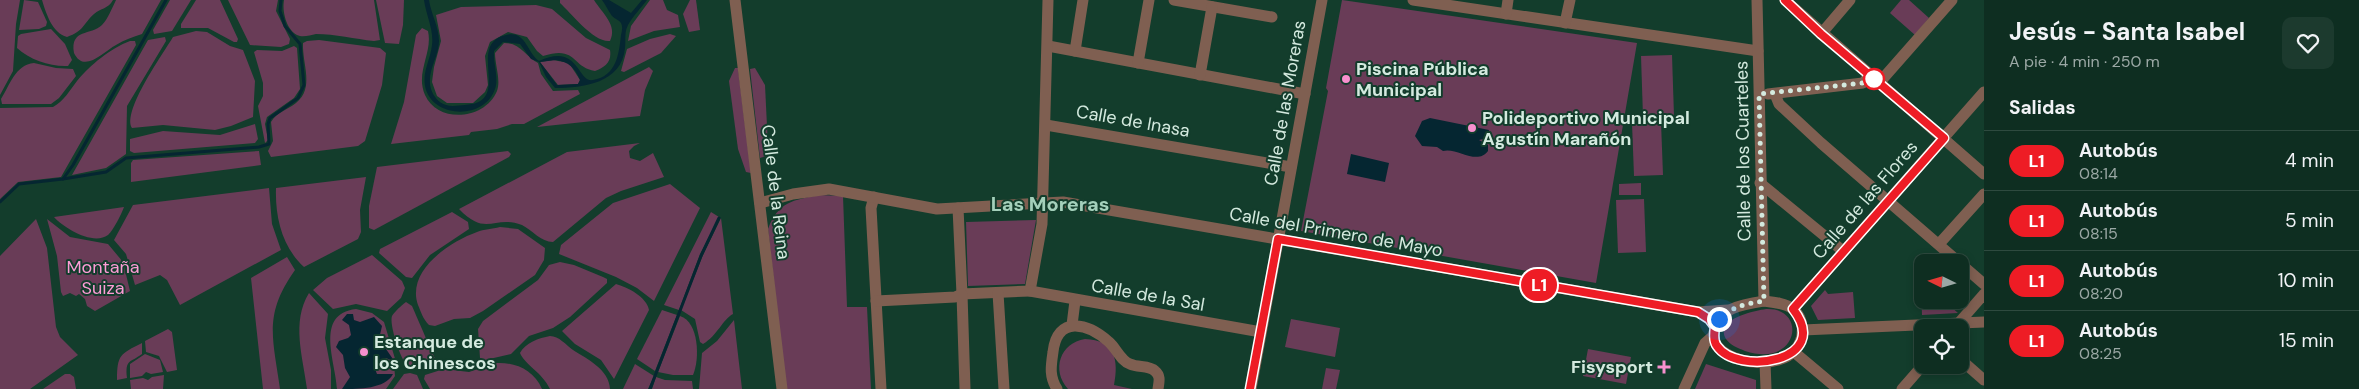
<!DOCTYPE html>
<html lang="es">
<head>
<meta charset="utf-8">
<style>
  body { margin:0; font-family:"DM Sans",sans-serif; background:#1c3a2e; color:#f1f3f6; height:100vh; display:flex; flex-direction:column; font-size:19px; white-space:nowrap }
  * { box-sizing:border-box; margin:0 }
  p { font-size:16px; color:#9ba8a5 }
  .icon { flex:none; width:28px; height:28px; fill:none; stroke:currentColor; stroke-width:2; stroke-linecap:round; stroke-linejoin:round }
  .map { position:relative; flex:1; overflow:hidden }
  .drawer { display:flex; flex-direction:column; background:#0e2e21; width:375px }
  .drawer>* { flex:none }
  .badge { padding:0 10px; border-radius:16px; font-size:18px; line-height:32px }
  .needle { width:32px; rotate:275deg }
  .fabs { position:absolute; left:1914px; top:254px; display:grid; gap:10px }
  .fabs a { display:grid; place-items:center; width:55px; height:55px; border-radius:10px; background:#0e2e21; box-shadow:0 2px 8px #0003,0 0 0 1px #2e4a3f; font-size:25px }
  .you { position:absolute; width:25px; height:25px; margin:-12px; border:4px solid #fff; border-radius:50%; background:#1a73e8; box-shadow:0 0 0 8px #1a73e833 }
  .map>.badge { position:absolute; translate:-50% -50%; box-shadow:0 0 0 2px #fff }
  h2 { padding:0 25px; font-size:19px; line-height:45px }
  .round { display:grid; place-items:center; flex:none; width:52px; height:52px; border-radius:10px; background:#1c3a2e }
  .head { display:flex; align-items:center; justify-content:space-between; height:85px; padding:0 25px }
  h1 { font-size:24px; font-weight:700; line-height:38px }
  ul { padding:0; list-style:none }
  li { display:flex; align-items:center; gap:15px; height:60px; padding:0 25px; border-top:1px solid #2e4a3f }
  li div { flex:1 }
  li b { display:block; font-size:19px }
  li em { font-style:normal }
  li .badge { min-width:55px; font-weight:700; text-align:center }
  main { display:flex; flex:1; min-height:0 }
  .map>svg:first-child { display:block }
</style>
</head>
<body>
<main>
<div class="map">
<svg width="1984" height="389" viewBox="0 0 1984 389">
  <rect width="100%" height="100%" fill="#133d2c"/>
  <!-- green -->
  <g fill="#693c57">
    <path d="M0,0H20L16,24L13,71L0,95Z"/>
    <path d="M24,0L38,2L47,22L46,26L39,29L19,30Z"/>
    <path d="M42,0H113C108,9 101,8 94,14C83,24 84,31 67,37C52,33 46,13 42,0Z"/>
    <path d="M116,0H161L142,34C133,37 124,40 116,45C103,52 84,74 74,53C70,28 91,36 102,25C108,19 112,8 116,0Z"/>
    <path d="M170,0H191L172,31L154,34L153,30Z"/>
    <path d="M196,0H220L238,39L237,42H234L208,28H181V24Z"/>
    <path d="M228,0H278L276,11L290,39L289,44L281,47L250,45Z"/>
    <path d="M284,0H374L380,40L374,41C355,39 335,34 316,34C310,35 303,38 297,35C286,29 282,11 284,0Z"/>
    <path d="M376,0H404L403,25L399,44L385,43Z"/>
    <path d="M560,0H594C602,13 618,25 610,41C594,43 571,13 560,3Z"/>
    <path d="M650,0H663L667,10L678,15L680,27L654,31L628,41L631,26Z"/>
    <path d="M690,0H696L700,30L689,32L683,14Z"/>
    <path d="M1342,0L1637,43L1596,283L1301,231L1328,91L1326,88Z"/>
    <path d="M1901,0H1909L1929,18L1915,35L1890,13Z"/>
    <path d="M536,5L552,9L586,38L610,50C612,62 605,67 595,71C571,67 577,45 543,56L537,51L527,37L508,32L490,42L485,56L488,85L485,92L473,103H447L437,96L432,82L434,67L441,41L436,15L461,7Z"/>
    <path d="M422,28L428,31C433,53 415,72 425,95C438,124 485,120 497,91C501,80 495,65 495,53L504,43C521,43 525,56 538,63L541,74L553,91L578,90L580,94L524,124H512L497,129L471,132L469,135L391,144L404,102L416,35Z"/>
    <path d="M51,29L65,44L72,60L68,66C51,67 30,60 17,48L18,36L21,34Z"/>
    <path d="M196,31L207,32L230,46L243,50L255,81L253,117L231,126L215,130L163,125L132,128C122,111 163,54 173,37Z"/>
    <path d="M670,34L676,36L661,53L624,72L621,71L627,49L650,39Z"/>
    <path d="M165,37L166,41L127,106L126,154L106,168L72,175L148,40Z"/>
    <path d="M319,40L380,48L386,53L382,85L365,141L358,146L271,157L268,151L273,141L271,122C277,112 287,110 296,103C315,88 302,64 303,43L307,41Z"/>
    <path d="M130,41H135L136,45L61,177L18,182L0,199V108L53,107C64,101 70,90 77,81C90,65 111,48 130,41Z"/>
    <path d="M294,46L297,48L300,89L294,98L267,117L265,124L268,140L265,143L258,106L263,96V83L254,52L257,50L282,51Z"/>
    <path d="M1672,55L1674,116L1643,117L1641,56Z"/>
    <path d="M553,60L569,63L580,80L578,84L558,85L540,62Z"/>
    <path d="M34,63L56,68L73,69L76,76L59,98L51,104H2L1,99C10,85 15,65 34,63Z"/>
    <path d="M649,67L653,71L645,90L640,116L537,127Z"/>
    <path d="M735,68H738L751,173L746,172L738,149L729,81Z"/>
    <path d="M755,68L765,85L768,147L766,156L760,158L750,69Z"/>
    <path d="M1661,122L1663,175L1634,176L1632,123Z"/>
    <path d="M255,124L258,139L255,143L134,153L130,151V139L163,131L220,135Z"/>
    <path d="M640,143L634,146L629,151L630,158L640,161L653,153L664,177L621,191L606,198L553,242C541,242 532,230 522,225C494,214 487,238 459,209L567,152Z"/>
    <path d="M259,151L261,165L131,182V163L133,160Z"/>
    <path d="M508,151L511,154L509,157L374,230L369,228V206L377,167Z"/>
    <path d="M366,177L360,210L361,232L358,239L304,267C282,247 275,217 276,188Z"/>
    <path d="M1641,183V195H1619V184Z"/>
    <path d="M670,184L700,208L654,301L637,288L616,277L559,254L561,245L613,203Z"/>
    <path d="M269,188L272,224L281,250L180,305L167,280L160,275L135,285L126,254L114,240L133,205Z"/>
    <path d="M819,195L843,196L847,307H867L871,389H786L768,229C778,202 793,200 819,195Z"/>
    <path d="M1644,199L1646,252L1618,253L1616,200Z"/>
    <path d="M124,207C121,215 114,229 108,235C93,246 64,228 54,217Z"/>
    <path d="M452,212L468,222L469,229L430,255L412,278L406,277L379,253L380,249Z"/>
    <path d="M711,212L719,217L700,254L679,310L664,305Z"/>
    <path d="M721,218L733,314C723,319 717,336 703,344L700,342L695,319L681,310L703,255Z"/>
    <path d="M36,219L47,248L56,327L60,337L78,355L30,389H0V256Z"/>
    <path d="M47,219L70,237L108,244L123,262L130,291L95,311L87,306L85,299L79,294L76,296L70,293L63,296L61,292L57,256Z"/>
    <path d="M1036,220L1025,284L968,286L966,222Z"/>
    <path d="M500,227L518,229L545,248L544,260L535,275L483,311L470,318L454,319L435,326L429,325C423,319 421,312 418,305C406,271 449,242 477,232C484,229 492,229 500,227Z"/>
    <path d="M372,255L402,281L405,288L401,298L387,311L356,304L333,309L313,290L327,278Z"/>
    <path d="M287,257L295,270C263,315 273,338 280,389H263L251,278Z"/>
    <path d="M560,262L574,265L603,277L607,279V283L570,317L553,328L529,336L511,354L485,360L480,358L478,329L483,321L538,280L549,265Z"/>
    <path d="M616,284C627,287 647,297 649,310L614,379L601,360L575,344L562,331Z"/>
    <path d="M1921,289L1922,300H1943L1958,313L1922,315Z"/>
    <path d="M1825,290L1828,294L1853,292L1855,318L1818,320L1811,306Z"/>
    <path d="M309,293L328,314L325,338L331,370V389H307C303,357 291,322 309,293Z"/>
    <path d="M406,302L412,306L435,359V364C428,371 413,371 406,364C400,358 389,324 392,316C395,311 402,305 406,302Z"/>
    <path d="M356,309L372,313L384,322L396,362L394,364L395,376L386,389H337C336,362 314,314 356,309Z"/>
    <path d="M1766,309C1808,307 1799,369 1745,351C1738,348 1730,345 1726,339C1714,319 1754,311 1766,309Z"/>
    <path d="M662,310L677,315L655,371L637,359Z"/>
    <path d="M680,316C699,322 700,359 693,375H673L658,372Z"/>
    <path d="M1291,319L1340,328L1335,357L1285,347Z"/>
    <path d="M734,320L742,389H699L702,353L717,341Z"/>
    <path d="M168,329L172,332L177,370L167,372L159,356L146,352L145,341Z"/>
    <path d="M550,336C559,336 566,345 573,350C587,359 609,369 610,389H550C542,372 525,365 520,353C525,343 539,338 550,336Z"/>
    <path d="M1085,339C1115,340 1119,360 1114,385L1132,389H1068C1051,370 1060,343 1085,339Z"/>
    <path d="M142,343V354C130,363 125,359 127,378L117,380C117,355 120,354 142,343Z"/>
    <path d="M1588,349L1631,357L1626,384L1583,376Z"/>
    <path d="M145,354L160,360L163,372L151,374L146,372L142,376L130,378V364Z"/>
    <path d="M496,363C515,362 534,370 542,389H430L424,379L425,375L444,369L469,372Z"/>
    <path d="M635,364L654,376L648,389H623Z"/>
    <path d="M1706,364L1756,380V389H1695Z"/>
    <path d="M1326,368L1340,370L1336,389H1322Z"/>
    <path d="M410,373L417,375L423,389H393L404,374Z"/>
    <path d="M65,374H70L74,377L76,389H43Z"/>
    <path d="M164,375L163,389H131L130,380L143,378L148,380L152,377Z"/>
    <path d="M656,377L665,380L692,381L693,389H652Z"/>
  </g>
  <!-- water -->
  <g fill="#052631" fill-rule="evenodd">
    <path d="M424,0H429C431,14 439,27 439,41C439,57 426,72 431,89C433,96 439,103 446,105C453,107 459,105 465,105C514,103 465,44 506,35C526,30 527,53 539,61C579,42 577,83 593,80C617,76 619,53 621,35C622,31 623,27 621,23C619,20 615,19 612,16C608,11 606,5 602,0H609L631,13L642,0H647C641,8 633,16 628,25C624,32 626,41 625,48C622,83 583,88 555,88L546,77L539,62L531,59L520,44L503,42L494,51C493,63 499,78 495,89C485,119 436,119 426,90C421,73 430,62 432,45C434,30 426,15 424,0ZM556,60C569,62 575,68 580,80L578,84L557,85L540,62Z"/>
    <path d="M1430,118L1489,130L1488,138L1479,140L1488,145V151C1477,166 1457,147 1443,151L1437,147L1422,146L1415,136L1422,121Z"/>
    <path d="M1351,154L1389,163L1385,182L1347,174Z"/>
    <path d="M347,314H353L354,320L360,322L374,317L382,326L379,339L395,362L386,358L379,363L375,369L377,374H393C385,389 359,389 342,389L350,377L345,368L343,355L336,347L339,341L348,338L351,335L349,325L342,320Z"/>
  </g>
  <g fill="none" stroke-linecap="round" stroke-linejoin="round">
    <!-- stream -->
    <g stroke="#052631" stroke-width="3">
      <path d="M63,179L106,172L126,158L259,147L269,144L268,124L270,118L298,98L304,85L300,44L285,26L280,11L281,0"/>
      <path d="M0,202L19,184L63,179L73,165L166,0"/>
      <path d="M650,389L701,256L719,218"/>
    </g>
    <!-- minor -->
    <g stroke="#7f5f51" stroke-width="11">
      <path d="M735,0L782,389"/>
      <path d="M1174,0L1272,17"/>
      <path d="M1413,0L1758,51"/>
      <path d="M1757,0L1764,301"/>
      <path d="M1785,0L1984,174"/>
      <path d="M1506,14L1508,0"/>
      <path d="M1565,23L1570,0"/>
      <path d="M1821,34L1850,0"/>
      <path d="M1048,46L1305,94"/>
      <path d="M1075,51L1083,0"/>
      <path d="M1138,63L1149,0"/>
      <path d="M1200,75L1212,7"/>
      <path d="M1879,83L1952,0"/>
      <path d="M1768,94L1863,83L1870,75"/>
      <path d="M1775,94L1779,104L1821,143L1984,284"/>
      <path d="M1046,125L1291,167"/>
      <path d="M1760,183L1843,251"/>
      <path d="M874,197L871,208L881,389"/>
      <path d="M760,203L793,194L829,189L937,209L1063,202L1698,312L1728,310"/>
      <path d="M958,208L962,294L1030,291L1042,224L1048,0"/>
      <path d="M1939,244L1984,194"/>
      <path d="M1030,291L1261,332"/>
      <path d="M998,293L1004,389"/>
      <path d="M876,301L955,297L962,294L965,389"/>
      <path d="M1764,301C1773,302 1785,303 1793,309C1805,319 1805,338 1795,350C1779,369 1734,365 1718,347C1715,344 1714,337 1714,333C1716,308 1744,304 1764,301Z"/>
      <path d="M1793,309L1984,92"/>
      <path d="M1072,325L1075,301"/>
      <path d="M1957,325L1984,294"/>
      <path d="M1803,330L1984,322"/>
      <path d="M1794,352L1838,389"/>
      <path d="M1960,359L1984,380"/>
      <path d="M1765,362L1766,389"/>
      <path d="M1057,389C1049,376 1051,366 1053,352C1057,315 1088,323 1109,342C1116,348 1121,361 1130,364C1138,368 1149,365 1155,371C1161,376 1159,382 1158,389"/>
      <path d="M1251,389L1322,0"/>
      <path d="M1684,389L1705,343L1714,335"/>
      <path d="M1902,389L1923,365"/>
    </g>
  </g>
  <g fill="none" stroke-linecap="round" stroke-linejoin="round">
    <!-- line casing -->
    <g stroke="#fff" stroke-width="11">
      <path id="line" d="M1250,389L1278,239L1698,312L1709,319L1715,327C1714,333 1713,341 1717,346C1737,376 1834,362 1793,309L1944,138L1821,34L1785,0"/>
    </g>
    <!-- line -->
    <use href="#line" stroke="#ee1c25" stroke-width="8"/>
    <!-- walk -->
    <path stroke="#d4eadf" stroke-width="5" stroke-dasharray="0 9" d="M1719,319C1733,306 1746,304 1764,301L1759,94L1863,83L1870,75L1874,79"/>
  </g>
  <!-- markers -->
  <g fill="#f790ce" stroke="#133d2c" stroke-width="2">
    <circle cx="1346" cy="79" r="5"/>
    <circle cx="1472" cy="128" r="5"/>
    <circle cx="364" cy="352" r="5"/>
    <path d="M1661.5 359.5h5v5h5v5h-5v5h-5v-5h-5v-5h5z"/>
  </g>
  <circle fill="#fff" stroke="#ee1c25" stroke-width="2.5" cx="1874" cy="79" r="10"/>
  <g text-anchor="middle" stroke-width="4" stroke-linejoin="round" paint-order="stroke">
    <!-- poi labels -->
    <g font-size="18" font-weight="bold" fill="#d4eadf" stroke="#133d2c" text-anchor="start">
      <text x="1356" y="75">Piscina Pública<tspan x="1356" dy="21">Municipal</tspan></text>
      <text x="1482" y="124">Polideportivo Municipal<tspan x="1482" dy="21">Agustín Marañón</tspan></text>
      <text x="374" y="348">Estanque de<tspan x="374" dy="21">los Chinescos</tspan></text>
      <text x="1653" y="373" text-anchor="end">Fisysport</text>
    </g>
    <!-- street labels -->
    <g font-size="18" fill="#d4eadf" stroke="#133d2c">
      <text transform="translate(1285 103) rotate(-80)" y="6">Calle de las Moreras</text>
      <text transform="translate(1133 121) rotate(10)" y="6">Calle de Inasa</text>
      <text transform="translate(1743 151) rotate(-91)" y="6">Calle de los Cuarteles</text>
      <text transform="translate(776 192) rotate(83)" y="6">Calle de la Reina</text>
      <text transform="translate(1865 200) rotate(-49)" y="6">Calle de las Flores</text>
      <text transform="translate(1336 232) rotate(10)" y="6">Calle del Primero de Mayo</text>
      <text transform="translate(1148 295) rotate(10)" y="6">Calle de la Sal</text>
    </g>
    <!-- park labels -->
    <g font-size="18" fill="#fe9cd6" stroke="#133d2c">
      <text x="103" y="273">Montaña<tspan x="103" dy="21">Suiza</tspan></text>
    </g>
    <!-- quarter labels -->
    <g font-size="20" font-weight="bold" fill="#a4d0bb" stroke="#133d2c">
      <text x="1050" y="211">Las Moreras</text>
    </g>
  </g>
</svg>
<div class="fabs">
<a><svg class="needle" viewBox="-14 -14 28 28"><path d="M0-13l5 13h-10z" fill="#e53935"/><path d="M0 13l5-13h-10z" fill="#9ba8a5"/></svg></a>
<a><svg class="icon" aria-label="locate" viewBox="0 0 24 24"><circle cx="12" cy="12" r="6"/><path d="M12 2v4M12 18v4M2 12h4M18 12h4"/></svg></a>
</div>
<div class="you" style="left:1719px;top:319px"></div>
<b class="badge" style="left:1539px;top:285px;background:#ee1c25;color:#fff">L1</b>
</div>
<section class="drawer">
<div class="head"><div><h1>Jesús - Santa Isabel</h1><p>A pie · 4 min · 250 m</p></div><a class="round"><svg class="icon" aria-label="heart" viewBox="0 0 24 24"><path d="M12 20l-8-8c-3-5 5-10 8-4 3-6 11-1 8 4z"/></svg></a></div>
<h2>Salidas</h2>
<ul>
<li><span class="badge" style="background:#ee1c25;color:#fff">L1</span><div><b>Autobús</b><p>08:14</p></div><em>4 min</em></li>
<li><span class="badge" style="background:#ee1c25;color:#fff">L1</span><div><b>Autobús</b><p>08:15</p></div><em>5 min</em></li>
<li><span class="badge" style="background:#ee1c25;color:#fff">L1</span><div><b>Autobús</b><p>08:20</p></div><em>10 min</em></li>
<li><span class="badge" style="background:#ee1c25;color:#fff">L1</span><div><b>Autobús</b><p>08:25</p></div><em>15 min</em></li>
</ul>
</section>
</main>
</body>
</html>
